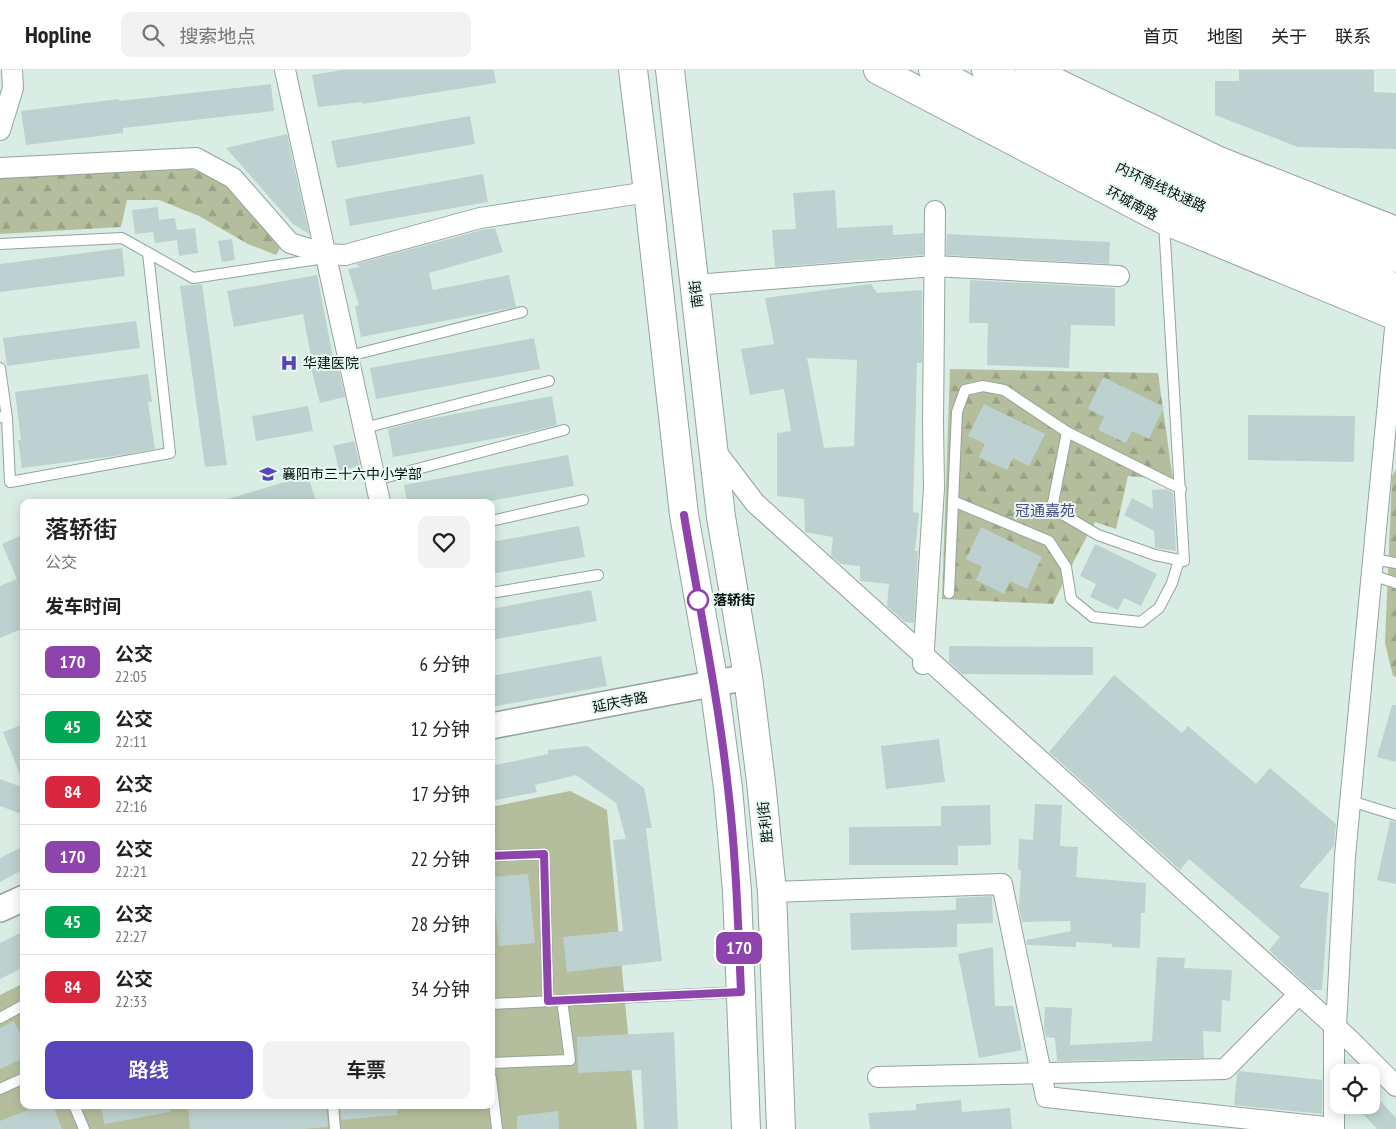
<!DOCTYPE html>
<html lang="zh">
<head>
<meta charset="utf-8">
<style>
  body { margin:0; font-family:"PT Sans Narrow","Noto Sans SC",sans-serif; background:#f2f2f2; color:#222; height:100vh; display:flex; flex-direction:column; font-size:19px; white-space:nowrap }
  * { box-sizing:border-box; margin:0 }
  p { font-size:16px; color:#767676 }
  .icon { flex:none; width:28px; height:28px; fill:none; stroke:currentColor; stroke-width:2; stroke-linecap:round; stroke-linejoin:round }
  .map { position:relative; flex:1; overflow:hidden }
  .panel { position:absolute; left:20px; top:429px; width:475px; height:610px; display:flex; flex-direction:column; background:#fff; border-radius:10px; box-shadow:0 2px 12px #0003 }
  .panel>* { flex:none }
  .badge { padding:0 10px; border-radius:8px; font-size:18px; line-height:32px }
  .buttons { position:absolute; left:1330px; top:994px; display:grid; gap:10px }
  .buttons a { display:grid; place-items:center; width:50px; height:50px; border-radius:10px; background:#fff; box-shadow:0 2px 12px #0003; font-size:25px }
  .map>.badge { position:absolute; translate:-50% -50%; box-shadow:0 0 0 2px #fff }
  h2 { padding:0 25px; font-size:19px; line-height:45px }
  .round { display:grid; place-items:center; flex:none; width:52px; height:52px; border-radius:10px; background:#f2f2f2 }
  .overview { display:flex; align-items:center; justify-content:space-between; height:85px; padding:0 25px }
  h1 { font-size:24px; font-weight:600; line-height:38px }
  .primary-button { display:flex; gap:10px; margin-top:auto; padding:10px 25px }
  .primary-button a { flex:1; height:58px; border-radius:10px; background:#5944bc; color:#fff; font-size:20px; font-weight:600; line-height:58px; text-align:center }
  .primary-button a+a { background:#f2f2f2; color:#222 }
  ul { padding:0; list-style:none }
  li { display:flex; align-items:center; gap:15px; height:65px; padding:0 25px; border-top:1px solid #e0e0e0 }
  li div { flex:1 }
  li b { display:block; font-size:19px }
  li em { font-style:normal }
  li .badge { min-width:55px; font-weight:700; text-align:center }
  header { display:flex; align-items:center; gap:30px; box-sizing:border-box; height:70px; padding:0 25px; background:#fff; border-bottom:1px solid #e0e0e0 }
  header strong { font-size:24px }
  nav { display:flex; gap:28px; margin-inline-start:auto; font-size:18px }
  .search { width:350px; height:45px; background:#f2f2f2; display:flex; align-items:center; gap:12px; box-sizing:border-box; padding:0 18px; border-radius:10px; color:#767676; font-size:19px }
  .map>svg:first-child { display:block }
</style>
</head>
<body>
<header>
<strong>Hopline</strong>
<div class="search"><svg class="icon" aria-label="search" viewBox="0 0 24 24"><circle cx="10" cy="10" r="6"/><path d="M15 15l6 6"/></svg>搜索地点</div>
<nav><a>首页</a><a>地图</a><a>关于</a><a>联系</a></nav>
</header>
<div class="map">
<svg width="1396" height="1059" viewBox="0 0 1396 1059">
  <defs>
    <pattern id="forest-firs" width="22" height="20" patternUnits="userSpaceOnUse" patternTransform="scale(1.25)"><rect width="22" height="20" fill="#b5be9c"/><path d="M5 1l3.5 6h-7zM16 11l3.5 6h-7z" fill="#9aa285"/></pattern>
  </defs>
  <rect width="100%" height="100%" fill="#daede5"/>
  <!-- forest -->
  <g fill="url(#forest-firs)">
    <path d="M189,98L227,114L280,178L276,185L248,174L199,146L159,130H127L121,157L0,164V105Z"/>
    <path d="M950,299L1158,303L1173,410L1128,406L1116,459L1095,452L1079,481L1053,534L942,529Z"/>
    <path d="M1396,399V607L1393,606L1385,573L1392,407Z"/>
  </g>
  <!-- green -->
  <path fill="#b5be9c" d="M570,721L607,740L637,1059H0V925L24,913V1035H491V737Z"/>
  <!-- building -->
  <g fill="#bdd2d0" fill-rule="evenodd">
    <path d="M342,0H494L496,13L362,34V32L318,37L312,5Z"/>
    <path d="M1239,0H1374V22L1396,23V79L1298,77L1215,45V11H1239Z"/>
    <path d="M271,14L274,41L123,58V63L26,75L21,41L119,29V31Z"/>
    <path d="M470,46L475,74L337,98L331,71Z"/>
    <path d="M287,64L309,164L293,154L226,78Z"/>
    <path d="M483,104L488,132L350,156L345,129Z"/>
    <path d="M835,120L837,158L893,155V165L923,163V185L775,197L772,160L796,159L793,123Z"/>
    <path d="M158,137L159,150L175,148L177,160L195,158L198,183L179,186L177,170L155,173L153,162L135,164L132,140Z"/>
    <path d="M495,158L503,182L429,203L433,220L509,205L516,237L361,267L355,236L359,235L348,199L360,197L356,194L482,160Z"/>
    <path d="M947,164L1110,172L1109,194L946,185Z"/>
    <path d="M232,169L235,190L222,192L218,171Z"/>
    <path d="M122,178L125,206L0,222V194Z"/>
    <path d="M317,205L334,292L337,291L345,327L320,333L311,298L313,297L303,244L234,257L227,221Z"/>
    <path d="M970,210L1115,218V256L1071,255L1069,298L987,295L988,253H969Z"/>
    <path d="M202,214L227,395L205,397L180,216Z"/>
    <path d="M871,214L877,223L922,220V293H917L913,442L919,443L915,481H918L914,553L905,552L887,536L889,514L860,511V496L841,494L831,486L833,467L805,462L804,429L777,426V363L791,361L784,319L750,325L741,279L774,274L765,228ZM807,288L857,290L854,376L824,378Z"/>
    <path d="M136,251L140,278L7,296L3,268Z"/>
    <path d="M534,268L540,299L376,329L370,298Z"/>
    <path d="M148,304L152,332H148L155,379L122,385L22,398L18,370H21L15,322Z"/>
    <path d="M1103,307L1164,337L1149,369L1132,361L1126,373L1098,360L1104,347L1088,339Z"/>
    <path d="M552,326L557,355L525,363L393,387L388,359L423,350Z"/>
    <path d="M984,334L1045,364L1029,396L1013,388L1007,400L979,387L985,374L968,366Z"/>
    <path d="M308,336L313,361L256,371L252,346Z"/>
    <path d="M1248,345L1355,346L1354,392L1248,390Z"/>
    <path d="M354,371L360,396L339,401L333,376Z"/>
    <path d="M568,385L574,416L484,432H407L404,415Z"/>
    <path d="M308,405L316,432H229L228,429Z"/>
    <path d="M1166,419L1173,423L1176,481L1155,478L1154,461L1124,445L1132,428L1153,439L1152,420Z"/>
    <path d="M579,456L585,487L491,504V472Z"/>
    <path d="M981,457L1042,487L1027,519L1010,511L1004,524L976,510L982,497L966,489Z"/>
    <path d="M20,466L24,476V558L0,568V516L17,509L2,474Z"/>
    <path d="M1095,474L1157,504L1141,536L1124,528L1118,540L1090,527L1096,514L1080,506Z"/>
    <path d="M591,520L597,551L491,570V539Z"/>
    <path d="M949,576L1093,577V605L962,604L949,592Z"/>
    <path d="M601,586L607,616L491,637V606Z"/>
    <path d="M1114,605L1182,663L1188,656L1256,714L1270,698L1336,754L1334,776L1299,817L1329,823L1322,920H1312L1269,880L1280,867L1189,789L1180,800L1049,682Z"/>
    <path d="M1392,635H1396V692L1377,687Z"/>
    <path d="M24,654V712H23L3,662Z"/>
    <path d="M939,669L945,712L886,719L881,676Z"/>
    <path d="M587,676L644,718L652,758H646L662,891L567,902L563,867L623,861L613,770L626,769L616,733L576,705L535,715L537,722L491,731V696L548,684V680Z"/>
    <path d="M0,709L24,718V745L0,736Z"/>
    <path d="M1035,734L1062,735L1060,776L1078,777L1076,807L1146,813L1145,843H1141L1140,878L1112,877V874L1076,872V877L1027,875L1026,870L1071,861L1070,851L1022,852L1019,837L1021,800H1018L1019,769L1033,770Z"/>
    <path d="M990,735L991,775L958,776V795H849V757L941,756V736Z"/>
    <path d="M1390,751L1396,752V814L1377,810Z"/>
    <path d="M24,776V799L0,812V788Z"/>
    <path d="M528,804L535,873L499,876L494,831H491V807Z"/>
    <path d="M992,826L993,853L957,854V877L851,880L850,843L956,840V828Z"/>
    <path d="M24,861V897L0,909V873Z"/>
    <path d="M993,877L995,936H1013L1022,980L979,988L958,884Z"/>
    <path d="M1157,887L1185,888L1184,898L1232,900L1230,931L1222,930L1221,962L1203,961L1204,988L1057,991L1055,968L1046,967L1044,958L1045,937L1072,938L1070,975L1152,971Z"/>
    <path d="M14,951L24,971V988L0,999V958Z"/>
    <path d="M674,962L678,1059H644L641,1000L578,1003L577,967Z"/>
    <path d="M1239,1001L1322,1010V1044L1234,1035L1237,1004Z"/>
    <path d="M1371,1021L1396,1048V1059H1377L1355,1035H1371Z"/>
    <path d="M961,1030L962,1042L1010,1038L1012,1059H870L868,1043L916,1040V1034Z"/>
    <path d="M41,1035H53L62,1059H0V1051Z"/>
    <path d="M101,1035H170V1042L104,1054Z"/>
    <path d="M188,1035H326L328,1057L302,1059H190Z"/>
    <path d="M340,1035H397V1045L341,1050Z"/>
    <path d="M558,1041L559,1059H517V1046Z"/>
  </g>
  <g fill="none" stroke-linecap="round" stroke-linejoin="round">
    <!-- service casing -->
    <g stroke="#92a49c" stroke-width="12">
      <g id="service">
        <path d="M0,174L122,168L193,208L325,188"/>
        <path d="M349,286L522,242"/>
        <path d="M0,298L7,348L0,347"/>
        <path d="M7,348L10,412L170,383L148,183"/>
        <path d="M364,358L549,311"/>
        <path d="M1067,362L1052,438L1098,465L1155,485L1184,491L1164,153"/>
        <path d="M376,410L564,360"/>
        <path d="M953,431L1049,471L1066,497L1071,529L1093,547L1141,552L1159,538L1172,513L1179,490"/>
        <path d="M491,451L583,430"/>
        <path d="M1373,489L1396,493"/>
        <path d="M1372,505L1396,513"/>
        <path d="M491,523L598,505"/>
        <path d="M949,523L957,342L965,320L983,316L1004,320L1067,362L1181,419"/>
        <path d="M1351,731L1396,745"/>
        <path d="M491,786L544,784L548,931"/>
        <path d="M491,934L740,922"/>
        <path d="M0,948L24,935"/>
        <path d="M491,993L570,990L562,930"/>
        <path d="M491,1008L497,1059"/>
        <path d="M0,1019L24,1008"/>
        <path d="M74,1035L84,1059"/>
        <path d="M333,1035L335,1059"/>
      </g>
    </g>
    <!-- minor casing -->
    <g stroke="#92a49c" stroke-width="22">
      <g id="minor">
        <path d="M285,0L380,432"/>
        <path d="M0,60L13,18L12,0"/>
        <path d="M0,98L196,88L233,108L290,173L326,184L345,185L480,148L648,122"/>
        <path d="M695,215L934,196L1119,206"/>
        <path d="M714,379L755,433L1351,971L1396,1016"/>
        <path d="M923,594L934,418L933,352L935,141"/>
        <path d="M772,822L1002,814L1046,1027L1334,1058V956"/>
        <path d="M1342,963L1336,957L1345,786L1396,248"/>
        <path d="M878,1007L1225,999L1299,924"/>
      </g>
    </g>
    <!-- tertiary casing -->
    <g stroke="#92a49c" stroke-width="28">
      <g id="tertiary">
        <path d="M491,656L748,607"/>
        <path d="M0,839L24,828"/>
      </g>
    </g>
    <!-- trunk casing -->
    <g stroke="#92a49c" stroke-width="30">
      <g id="trunk">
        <path d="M633,0L648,122L684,445L714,614L728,718L737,821L746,1059"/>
        <path d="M670,0L721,447L748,607L761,712L772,822L781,1059"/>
        <path d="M878,0L1164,150L1396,246"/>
        <path d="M933,0L1010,42L1160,119L1396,218"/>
        <path d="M986,0L1020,19L1172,96L1396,188"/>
        <path d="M1030,0L1219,91L1396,161"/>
      </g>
    </g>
    <!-- service -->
    <use href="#service" stroke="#fff" stroke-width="10"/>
    <!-- minor -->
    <use href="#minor" stroke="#fff" stroke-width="20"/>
    <!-- tertiary -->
    <use href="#tertiary" stroke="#fff" stroke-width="25"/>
    <!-- trunk -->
    <use href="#trunk" stroke="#fff" stroke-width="28"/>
  </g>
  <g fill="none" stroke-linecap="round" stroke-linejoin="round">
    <!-- line casing -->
    <g stroke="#fff" stroke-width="11">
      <path id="line" d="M491,786L544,784L548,931L741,922C738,853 736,785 728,718C718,626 699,536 684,445"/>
    </g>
    <!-- line -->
    <use href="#line" stroke="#8e44ad" stroke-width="8"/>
  </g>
  <!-- icons -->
  <defs>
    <g id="hospital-bare" transform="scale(1.35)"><path d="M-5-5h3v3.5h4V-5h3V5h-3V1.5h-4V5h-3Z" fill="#5944bc" stroke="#e7faf2" stroke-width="2.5" paint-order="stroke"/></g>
    <g id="school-bare" transform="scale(1.35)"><path d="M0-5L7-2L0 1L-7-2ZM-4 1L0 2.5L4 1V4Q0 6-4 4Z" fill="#5944bc" stroke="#e7faf2" stroke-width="2.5" paint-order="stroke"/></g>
  </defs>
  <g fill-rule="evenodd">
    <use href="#hospital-bare" x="289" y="293"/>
    <use href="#school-bare" x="268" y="404"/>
  </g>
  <!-- markers -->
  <circle fill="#fff" stroke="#8e44ad" stroke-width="2.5" cx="698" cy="530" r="10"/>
  <g text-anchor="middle" stroke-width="4" stroke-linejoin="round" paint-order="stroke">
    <!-- street labels -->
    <g font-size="14" fill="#070d0a" stroke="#e7faf2">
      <text transform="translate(1161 117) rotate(25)" y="5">内环南线快速路</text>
      <text transform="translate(1132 133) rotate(28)" y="5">环城南路</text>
      <text transform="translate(696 224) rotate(-97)" y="5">南街</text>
      <text transform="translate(620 632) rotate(-11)" y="5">延庆寺路</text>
      <text transform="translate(765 752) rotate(-96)" y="5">胜利街</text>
    </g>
    <!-- poi labels -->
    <g font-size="14" fill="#070d0a" stroke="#e7faf2" text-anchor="start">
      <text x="303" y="298">华建医院</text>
      <text x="282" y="409">襄阳市三十六中小学部</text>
    </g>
    <!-- stop labels -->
    <g font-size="14" font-weight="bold" fill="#070d0a" stroke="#e7faf2" text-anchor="start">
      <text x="713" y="535">落轿街</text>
    </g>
    <!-- neighbourhood labels -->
    <g font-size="15" fill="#4f4987" stroke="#e7faf2">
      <text x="1045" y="446">冠通嘉苑</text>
    </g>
  </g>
</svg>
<div class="buttons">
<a><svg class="icon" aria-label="locate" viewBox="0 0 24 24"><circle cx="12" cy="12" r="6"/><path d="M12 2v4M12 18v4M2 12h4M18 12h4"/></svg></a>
</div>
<b class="badge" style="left:739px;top:878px;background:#8e44ad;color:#fff">170</b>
<section class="panel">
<div class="overview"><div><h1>落轿街</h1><p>公交</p></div><a class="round"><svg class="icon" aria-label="heart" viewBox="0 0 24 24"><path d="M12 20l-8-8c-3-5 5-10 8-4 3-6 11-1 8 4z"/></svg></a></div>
<h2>发车时间</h2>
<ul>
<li><span class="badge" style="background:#8e44ad;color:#fff">170</span><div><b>公交</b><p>22:05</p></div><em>6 分钟</em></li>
<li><span class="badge" style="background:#00a651;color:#fff">45</span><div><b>公交</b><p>22:11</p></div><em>12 分钟</em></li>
<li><span class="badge" style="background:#d7263d;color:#fff">84</span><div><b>公交</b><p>22:16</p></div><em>17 分钟</em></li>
<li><span class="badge" style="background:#8e44ad;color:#fff">170</span><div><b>公交</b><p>22:21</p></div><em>22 分钟</em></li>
<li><span class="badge" style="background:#00a651;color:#fff">45</span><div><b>公交</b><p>22:27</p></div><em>28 分钟</em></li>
<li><span class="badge" style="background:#d7263d;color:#fff">84</span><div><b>公交</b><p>22:33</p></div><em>34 分钟</em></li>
</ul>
<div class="primary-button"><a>路线</a><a>车票</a></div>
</section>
</div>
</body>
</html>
